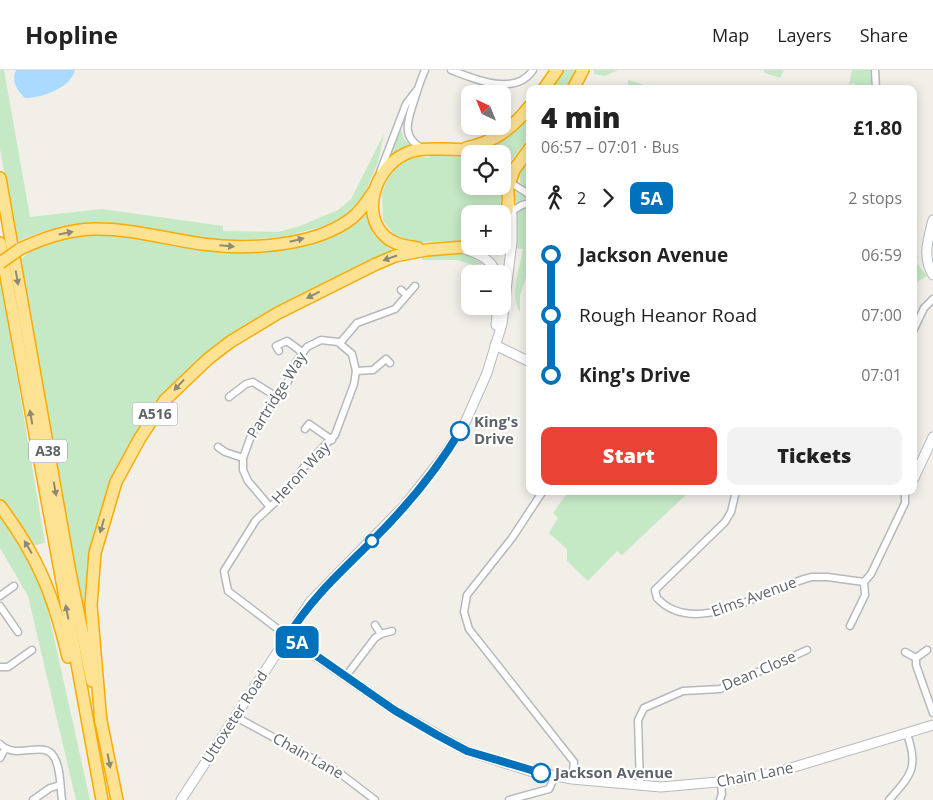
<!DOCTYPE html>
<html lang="en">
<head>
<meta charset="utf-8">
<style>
  body { margin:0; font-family:"Open Sans",sans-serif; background:#f2f2f2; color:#222; height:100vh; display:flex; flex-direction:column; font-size:19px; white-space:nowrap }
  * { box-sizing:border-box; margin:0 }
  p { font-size:16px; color:#767676 }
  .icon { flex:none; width:28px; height:28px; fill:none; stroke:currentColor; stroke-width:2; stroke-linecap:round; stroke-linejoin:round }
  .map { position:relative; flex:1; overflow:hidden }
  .details { position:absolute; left:526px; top:15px; width:391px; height:410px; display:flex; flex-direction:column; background:#fff; border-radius:10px; box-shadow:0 2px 12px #0003 }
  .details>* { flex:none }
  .badge { padding:0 10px; border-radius:8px; font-size:18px; line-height:32px }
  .needle { width:32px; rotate:317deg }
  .fabs { position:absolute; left:461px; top:15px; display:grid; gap:10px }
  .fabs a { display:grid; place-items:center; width:50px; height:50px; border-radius:10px; background:#fff; box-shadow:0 2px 12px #0003; font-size:25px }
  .map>.badge { position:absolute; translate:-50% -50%; box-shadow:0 0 0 2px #fff }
  .legs { display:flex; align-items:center; gap:8px; height:55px; padding:0 15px; font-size:16px }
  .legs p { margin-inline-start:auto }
  .headline { display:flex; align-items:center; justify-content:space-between; height:85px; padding:0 15px }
  h1 { font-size:28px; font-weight:800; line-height:38px }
  .button { display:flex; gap:10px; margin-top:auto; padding:10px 15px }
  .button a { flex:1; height:58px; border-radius:10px; background:#ea4335; color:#fff; font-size:20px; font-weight:800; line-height:58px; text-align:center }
  .button a+a { background:#f2f2f2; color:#222 }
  ul { padding:0 15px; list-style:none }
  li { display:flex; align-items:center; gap:18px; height:60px; font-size:19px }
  li i { display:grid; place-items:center; width:8px; height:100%; margin:0 6px; background:currentColor }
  li i::after { content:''; width:12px; height:12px; margin:-6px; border:4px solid; border-radius:50%; background:#fff }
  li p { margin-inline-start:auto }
  li:first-child i { background:linear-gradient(#0000 50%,currentColor 0) }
  li:last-child i { background:linear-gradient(currentColor 50%,#0000 0) }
  header { display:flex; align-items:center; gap:30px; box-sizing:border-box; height:70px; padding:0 25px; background:#fff; border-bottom:1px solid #e0e0e0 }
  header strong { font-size:24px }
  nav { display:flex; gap:28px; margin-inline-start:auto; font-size:18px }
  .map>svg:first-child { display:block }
</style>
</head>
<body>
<header>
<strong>Hopline</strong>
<nav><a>Map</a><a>Layers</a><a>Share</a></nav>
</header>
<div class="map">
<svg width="933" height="730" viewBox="0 0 933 730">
  <rect width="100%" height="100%" fill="#f1efe8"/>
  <!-- green -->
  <g fill="#c5e8c5">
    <path d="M0,0H4L30,147L102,139L223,156V161L278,162L300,156L338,140L351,129L384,64L378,92L365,123L347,144L327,155L284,167L223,171L105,152C75,152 44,158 17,172L0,79Z"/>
    <path d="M562,0H580L566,19H550Z"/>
    <path d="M594,0H618L605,6L594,4Z"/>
    <path d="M763,0H784L780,8L765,3Z"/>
    <path d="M852,0H872L874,19H856L854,13L849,15Z"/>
    <path d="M628,10L648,16L647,19L628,18Z"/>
    <path d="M530,44V66L505,98L502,84H491L483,79L501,71Z"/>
    <path d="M401,59L404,69L412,77L389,86Z"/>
    <path d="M430,85L470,86V116H502L500,144H470V171L415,172L395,165L383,151L382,123L388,108L399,95L409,88L417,86L429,88Z"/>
    <path d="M530,87V120L529,122L521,115L519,105Z"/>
    <path d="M516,122L528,128L529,131L514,135Z"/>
    <path d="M525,137L530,138V194L520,226V242C509,227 520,197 523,179L514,178L515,145Z"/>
    <path d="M365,143L374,166L393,181C281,237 174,275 118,398C108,420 98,444 93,469C89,495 89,522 87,548H84L19,191C25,185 33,179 41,175C85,155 135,169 180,176C212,181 244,184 276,180Z"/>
    <path d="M506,161L507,179L489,182L487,179L492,176H502L503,166Z"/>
    <path d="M914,182L918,187L916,192L927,206L914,214Z"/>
    <path d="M421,185L467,184L484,192V194L473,195L457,190H422Z"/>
    <path d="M0,206L45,473L35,475L0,428Z"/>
    <path d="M569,421H690L622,485L617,481L588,511L567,491V479L549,463L558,448L553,443Z"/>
    <path d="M0,447L35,499L43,518L90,730H76L28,526L0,478Z"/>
  </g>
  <!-- water -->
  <path fill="#aadaff" d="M16,0H75C71,18 41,28 25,28C17,21 11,11 16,0Z"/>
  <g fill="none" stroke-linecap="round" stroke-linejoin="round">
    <!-- street casing -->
    <g stroke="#b5b8bc" stroke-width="9">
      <g id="street">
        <path d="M451,0C474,9 515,27 533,0"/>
        <path d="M875,0L876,19"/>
        <path d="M422,78C402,68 407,52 413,34C417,22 420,11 425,0"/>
        <path d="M380,102L406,34L416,21"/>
        <path d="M508,111L530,125"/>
        <path d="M509,143L522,135L530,133"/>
        <path d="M401,220L407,225"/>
        <path d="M914,259L924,238L933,229"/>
        <path d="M340,273L357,253L395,239L415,216"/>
        <path d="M279,281L276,276L287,271L302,282"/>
        <path d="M356,301L373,300L386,289L390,293"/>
        <path d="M229,327L246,314L253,312L277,327"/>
        <path d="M305,359L309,354L332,370"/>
        <path d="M218,377L225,382L243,388"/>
        <path d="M543,421L512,468L467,525L464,542L469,559L574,692L572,709"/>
        <path d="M736,421L731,442L725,452L655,520L657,528C696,570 767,517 812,507H827L864,512L871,504L905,433V421"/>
        <path d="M270,437L248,411L243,400V388L252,363L287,314L294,295L307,277L321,270L338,272L352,284L356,301L354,314L335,365L304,397L283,425L256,450L224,501L228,521L287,566"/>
        <path d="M0,526L14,516"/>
        <path d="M0,536L18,562"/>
        <path d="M375,555L381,564"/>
        <path d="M850,556L865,525L864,512"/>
        <path d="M927,580L916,588V595L933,643"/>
        <path d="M905,582L916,588"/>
        <path d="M0,597H8L32,580"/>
        <path d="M346,606L375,568L381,564L392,561"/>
        <path d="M236,647L341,704L375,730"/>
        <path d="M0,674C16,691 44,669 54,687C61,698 60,717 62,730"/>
        <path d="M0,688L5,679"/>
        <path d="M640,716L638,650L644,638L683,621L720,619L807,580"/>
        <path d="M33,730L50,718L60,715"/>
        <path d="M509,730L549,719L555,706"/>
        <path d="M720,730L722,724L721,713"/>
        <path d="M889,730C911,705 919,698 907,664"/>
      </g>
    </g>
    <!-- secondary casing -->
    <g stroke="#b6babf" stroke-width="11">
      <g id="secondary">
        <path d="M933,150C928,170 922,187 933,205"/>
        <path d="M464,179C478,183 491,189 497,204"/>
        <path d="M496,255L498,236"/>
        <path d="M495,275L530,292"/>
        <path d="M914,408L933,367"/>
        <path d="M287,566L394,640L467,681L530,701L572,709L661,717L740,710L781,701L933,655"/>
        <path d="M181,730L310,532L405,435L443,387L464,355L487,303L502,254L512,171V145L509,133"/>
      </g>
    </g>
    <!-- highway casing -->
    <g stroke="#f9ab00" stroke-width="14">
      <g id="highway">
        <path d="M544,19L557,0"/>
        <path d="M573,19L583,0"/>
        <path d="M466,78C494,72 512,59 530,36"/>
        <path d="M502,103C511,119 510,138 502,154"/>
        <path d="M0,108L69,497L92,611"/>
        <path d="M508,118L514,100L530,78"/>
        <path d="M0,173L102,730"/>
        <path d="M418,178C407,176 395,175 386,167C359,144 376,97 405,84C416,78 430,79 442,79C456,79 467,79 480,84"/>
        <path d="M20,179C43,168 67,160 93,159C129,158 166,169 202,174C247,180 315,177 352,148C361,141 368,130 374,121"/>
        <path d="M0,436C38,486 54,527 68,587"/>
        <path d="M100,646L117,730"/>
        <path d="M101,653L91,535L95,483L116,412L140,368L165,330L208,289L230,272L278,243L376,194L395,186L426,180L476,176"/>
      </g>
    </g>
    <!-- street -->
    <use href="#street" stroke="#fff" stroke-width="6"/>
    <!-- secondary -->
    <use href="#secondary" stroke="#fff" stroke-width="9"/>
    <!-- highway -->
    <use href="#highway" stroke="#fde293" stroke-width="11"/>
    <!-- highway-bridge casing -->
    <g stroke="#f9ab00" stroke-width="14" stroke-linecap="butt">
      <path id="highway-bridge" d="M0,193L20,179"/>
    </g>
    <!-- highway-bridge -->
    <use href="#highway-bridge" stroke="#fde293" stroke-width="11"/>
  </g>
  <!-- one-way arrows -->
  <defs><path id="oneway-solid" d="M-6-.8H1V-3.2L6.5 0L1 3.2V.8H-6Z" transform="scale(1.25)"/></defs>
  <g fill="#8e8975">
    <use href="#oneway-solid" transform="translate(66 163) rotate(-11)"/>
    <use href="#oneway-solid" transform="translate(297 170) rotate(-14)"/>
    <use href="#oneway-solid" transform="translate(227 176) rotate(5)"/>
    <use href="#oneway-solid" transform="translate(390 188) rotate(161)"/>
    <use href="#oneway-solid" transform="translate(17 208) rotate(80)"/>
    <use href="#oneway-solid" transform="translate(313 225) rotate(153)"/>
    <use href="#oneway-solid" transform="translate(179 315) rotate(133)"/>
    <use href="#oneway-solid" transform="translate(31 347) rotate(-100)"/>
    <use href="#oneway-solid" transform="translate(55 419) rotate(80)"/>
    <use href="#oneway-solid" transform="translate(102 456) rotate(106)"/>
    <use href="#oneway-solid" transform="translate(28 477) rotate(-121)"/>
    <use href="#oneway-solid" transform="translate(67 542) rotate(-101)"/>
    <use href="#oneway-solid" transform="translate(109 691) rotate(79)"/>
  </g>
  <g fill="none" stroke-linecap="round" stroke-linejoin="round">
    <!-- line-1 casing -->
    <g stroke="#fff" stroke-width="11">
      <path id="line-1" d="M460,361C437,400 406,437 374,469C341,502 313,526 288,566L394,640L437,665L467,681L541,703"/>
    </g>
    <!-- line-1 -->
    <use href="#line-1" stroke="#0072bc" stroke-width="8"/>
  </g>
  <!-- markers -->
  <g fill="#fff" stroke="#0072bc" stroke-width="2.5">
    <circle cx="460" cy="361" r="9"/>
    <circle cx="372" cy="471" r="6"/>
    <circle cx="541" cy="703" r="9"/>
  </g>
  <g text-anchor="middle" stroke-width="4.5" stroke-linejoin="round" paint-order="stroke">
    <!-- shield labels -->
    <g fill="#fff" stroke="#8f9295" stroke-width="1">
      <rect x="132.5" y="332.5" width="45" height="23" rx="4"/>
      <rect x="29" y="369.5" width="38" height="23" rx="4"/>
    </g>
    <g font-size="14" font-weight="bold" fill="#5f6368">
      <text x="155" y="349">A516</text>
      <text x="48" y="386">A38</text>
    </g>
    <!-- street labels -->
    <g font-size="15" fill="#5f6368" stroke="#fff">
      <text transform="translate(277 325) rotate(-58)" y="5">Partridge Way</text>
      <text transform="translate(301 403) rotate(-47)" y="5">Heron Way</text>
      <text transform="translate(754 527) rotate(-20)" y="5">Elms Avenue</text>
      <text transform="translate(759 601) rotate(-23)" y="5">Dean Close</text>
      <text transform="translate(235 647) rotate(-57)" y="5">Uttoxeter Road</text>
      <text transform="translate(308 686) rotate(29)" y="5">Chain Lane</text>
      <text transform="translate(755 705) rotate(-11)" y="5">Chain Lane</text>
    </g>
    <!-- stop labels -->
    <g font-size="15" font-weight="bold" fill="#5f6368" stroke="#fff" text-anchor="start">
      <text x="474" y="357">King's<tspan x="474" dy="17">Drive</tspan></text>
      <text x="555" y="708">Jackson Avenue</text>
    </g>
  </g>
</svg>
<div class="fabs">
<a><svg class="needle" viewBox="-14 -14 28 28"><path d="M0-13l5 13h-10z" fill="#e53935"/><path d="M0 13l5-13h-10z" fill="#767676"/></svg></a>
<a><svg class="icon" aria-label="locate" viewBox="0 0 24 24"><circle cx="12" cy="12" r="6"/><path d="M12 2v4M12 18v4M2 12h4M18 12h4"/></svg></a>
<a>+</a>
<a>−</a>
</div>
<b class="badge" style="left:297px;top:572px;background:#0072bc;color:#fff">5A</b>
<section class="details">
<div class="headline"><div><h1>4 min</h1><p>06:57 – 07:01 · Bus</p></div><b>£1.80</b></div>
<div class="legs"><svg class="icon" aria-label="walk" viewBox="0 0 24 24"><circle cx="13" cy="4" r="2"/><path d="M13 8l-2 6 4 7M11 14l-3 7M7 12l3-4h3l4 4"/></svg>2<svg class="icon" aria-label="forward" viewBox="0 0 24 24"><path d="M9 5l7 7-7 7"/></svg><b class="badge" style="background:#0072bc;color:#fff">5A</b><p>2 stops</p></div>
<ul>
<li><i style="color:#0072bc"></i><b>Jackson Avenue</b><p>06:59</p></li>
<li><i style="color:#0072bc"></i><span>Rough Heanor Road</span><p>07:00</p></li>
<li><i style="color:#0072bc"></i><b>King's Drive</b><p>07:01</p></li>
</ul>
<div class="button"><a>Start</a><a>Tickets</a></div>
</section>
</div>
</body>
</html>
